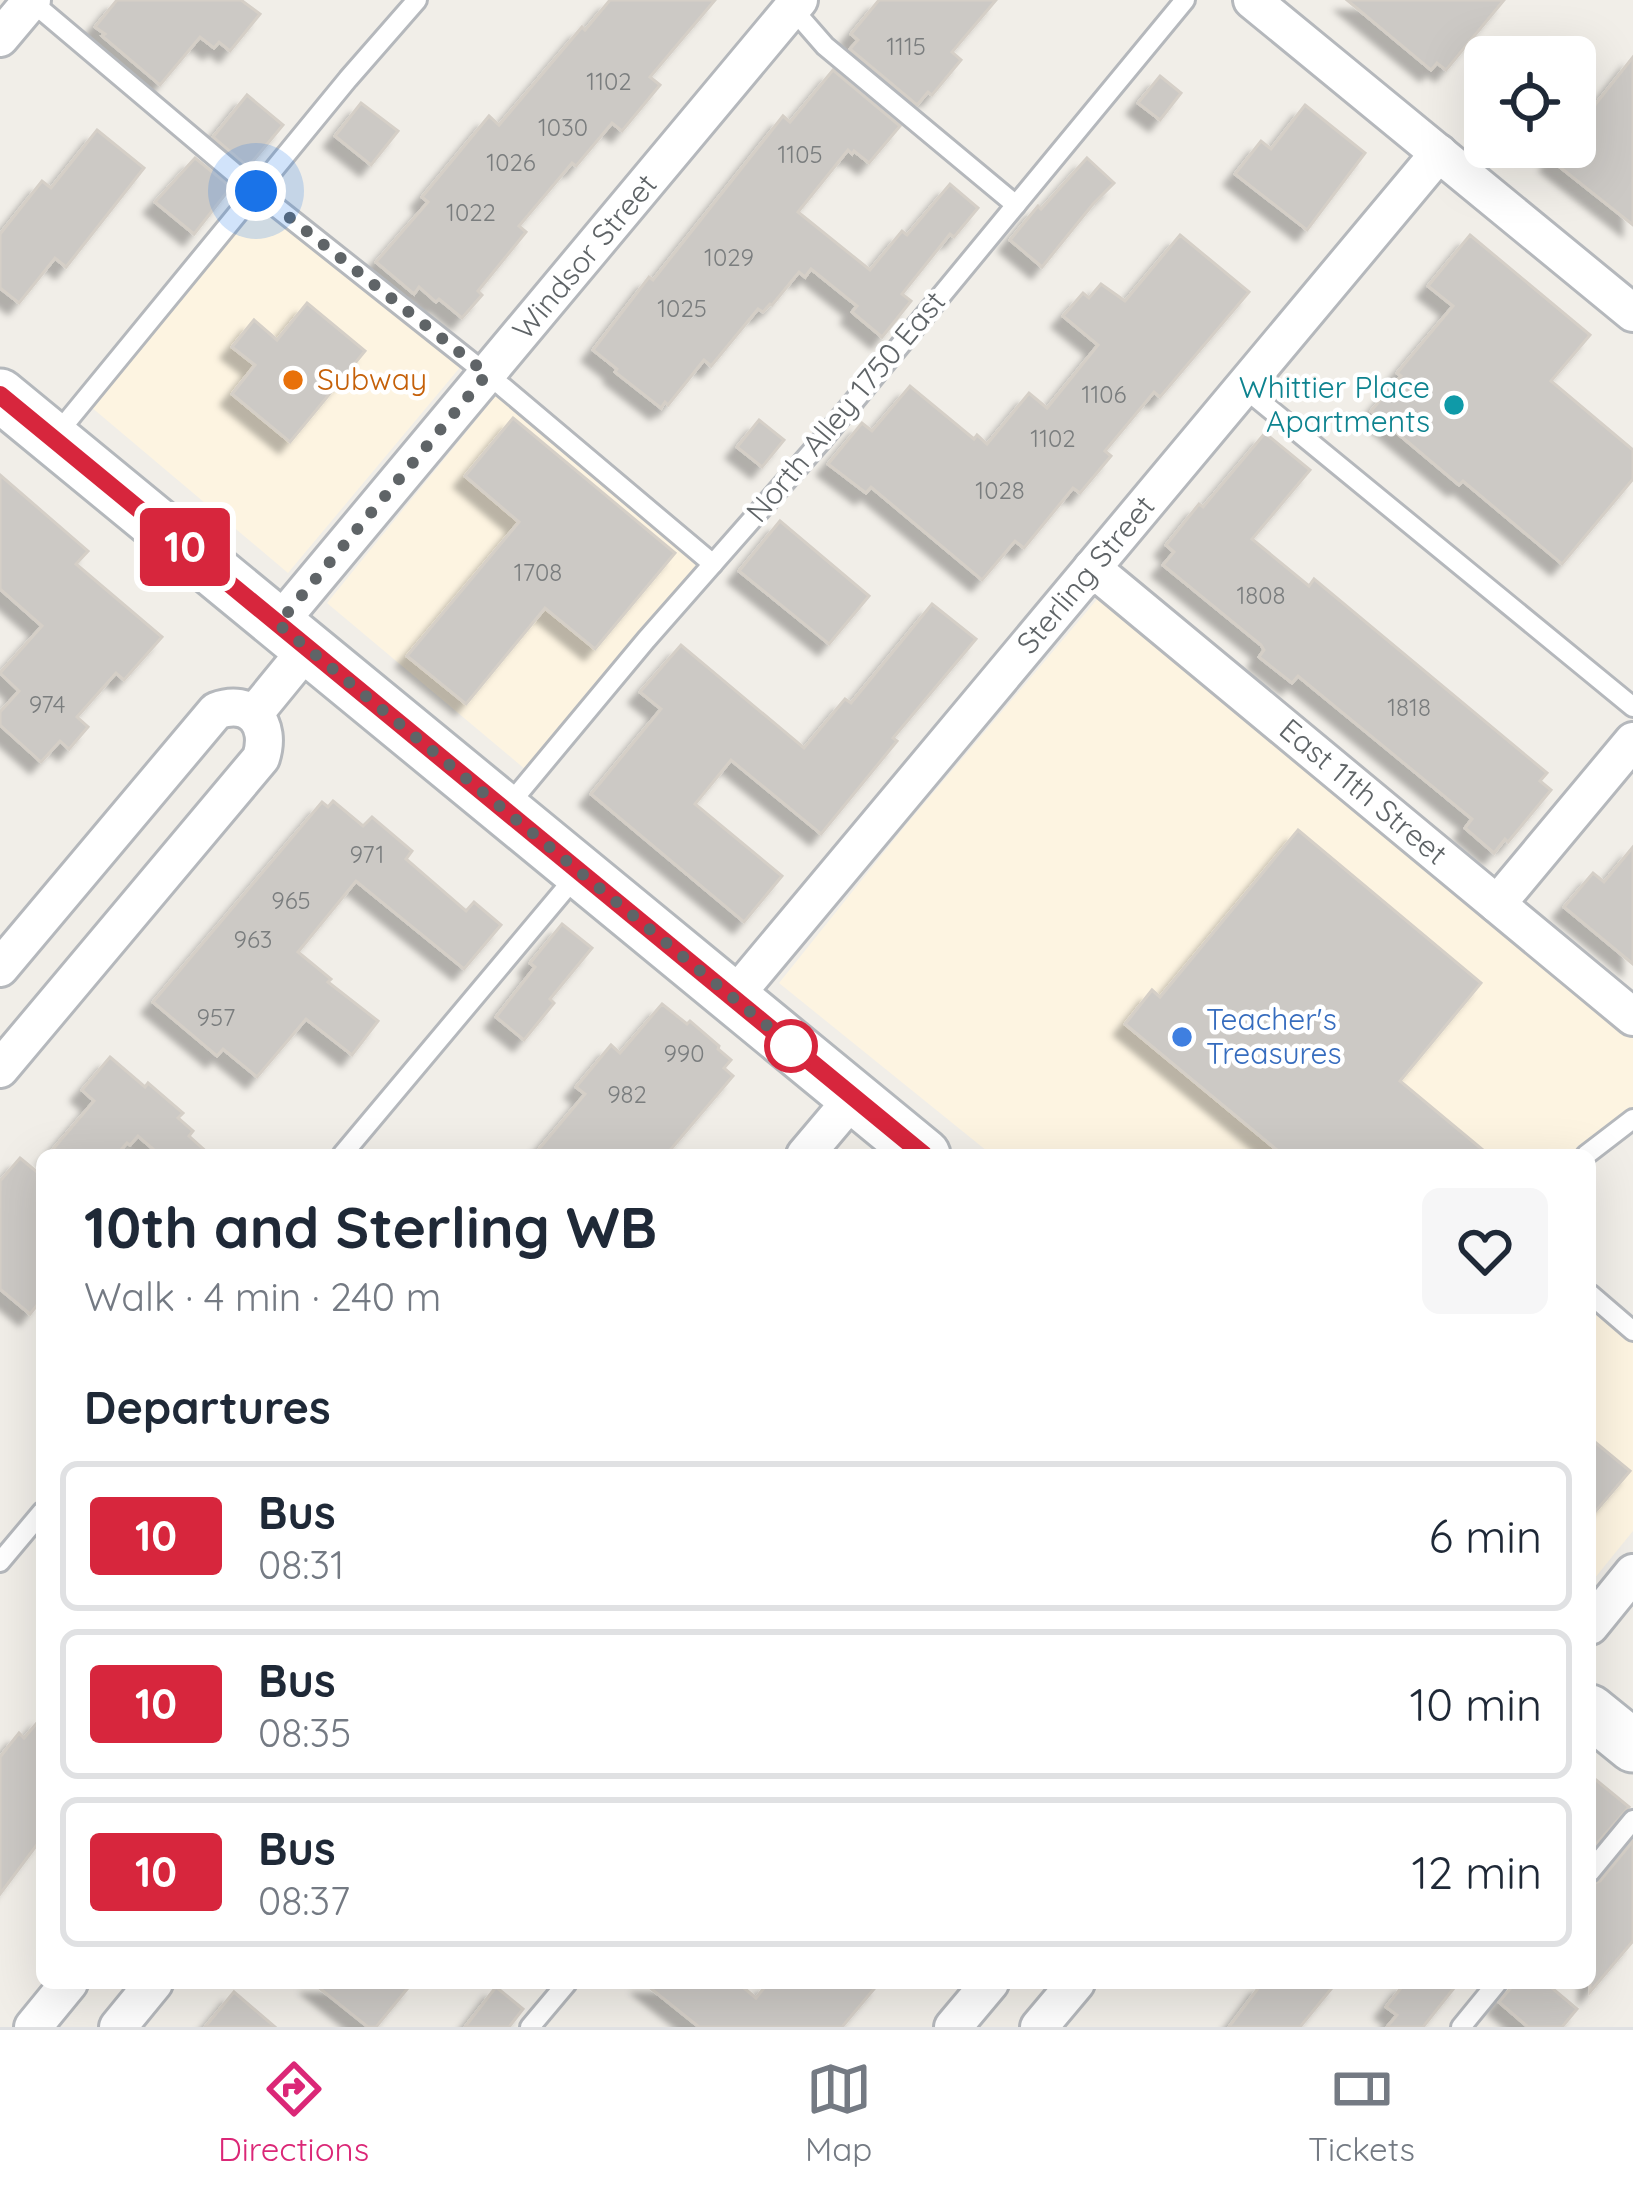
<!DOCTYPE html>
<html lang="en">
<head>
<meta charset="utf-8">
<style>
  body { margin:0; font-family:Quicksand,sans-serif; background:#f6f6f7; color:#1f2937; height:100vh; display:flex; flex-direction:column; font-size:45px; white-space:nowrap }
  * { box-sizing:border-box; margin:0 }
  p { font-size:39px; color:#747a83 }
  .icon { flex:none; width:66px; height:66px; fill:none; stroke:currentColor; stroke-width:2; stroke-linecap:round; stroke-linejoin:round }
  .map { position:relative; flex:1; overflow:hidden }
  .sheet { position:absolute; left:36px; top:1149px; width:1560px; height:840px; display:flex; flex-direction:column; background:#fff; border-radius:18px; box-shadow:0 12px 48px #0002 }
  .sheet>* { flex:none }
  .badge { padding:0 24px; border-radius:9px; font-size:42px; line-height:78px }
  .controls { position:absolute; left:1464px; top:36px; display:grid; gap:24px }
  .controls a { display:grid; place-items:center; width:132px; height:132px; border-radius:18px; background:#fff; box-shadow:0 12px 48px #0002; font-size:60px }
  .you { position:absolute; width:60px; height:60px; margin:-30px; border:9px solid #fff; border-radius:50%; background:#1a73e8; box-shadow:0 0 0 18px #1a73e833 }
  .map>.badge { position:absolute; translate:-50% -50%; box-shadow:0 0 0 6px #fff }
  h2 { padding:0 48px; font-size:45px; line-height:108px }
  .round { display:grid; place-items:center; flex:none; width:126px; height:126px; border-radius:18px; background:#f6f6f7 }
  .head { display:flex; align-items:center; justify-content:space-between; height:204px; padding:0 48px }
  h1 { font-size:57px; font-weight:700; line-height:90px }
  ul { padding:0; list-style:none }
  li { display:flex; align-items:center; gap:36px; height:150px; margin:0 24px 18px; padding:0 24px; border:6px solid #e0e1e3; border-radius:18px }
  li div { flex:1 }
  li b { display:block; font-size:45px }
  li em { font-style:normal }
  li .badge { min-width:132px; font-weight:700; text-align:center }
  .dock { display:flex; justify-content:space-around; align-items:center; height:168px; border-top:3px solid #e0e1e3; background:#fff; font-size:33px; color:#747a83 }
  .dock a { display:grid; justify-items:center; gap:6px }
  .dock .active { color:#db2777 }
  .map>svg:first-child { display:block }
</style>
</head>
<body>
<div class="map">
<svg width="1633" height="2027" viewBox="0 0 1633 2027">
  <defs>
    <filter id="shadow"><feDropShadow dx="-11" dy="11" stdDeviation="3" flood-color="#0004"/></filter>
  </defs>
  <rect width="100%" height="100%" fill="#f1eee8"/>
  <!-- commercial -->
  <g fill="#fdf4e1">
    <path d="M256,191L467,359L288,573L84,401Z"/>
    <path d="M503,387L713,564L532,775L327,603Z"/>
    <path d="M1099,597L1633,1035V1119L1586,1155H992L779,983L905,826Z"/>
    <path d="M1590,1294L1633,1331V1531L1590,1584Z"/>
  </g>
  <!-- building -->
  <g fill="#ccc9c5" stroke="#d5cfc7" stroke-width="3" filter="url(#shadow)">
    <path d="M117,0H241L260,14L230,51L219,42L214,48L200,37L160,85L102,36L105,34L95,27Z"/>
    <path d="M610,0H715L650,77L660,85L622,131L612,123L576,166L572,163L519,226L526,232L478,291L482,295L462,318L439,299L436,302L419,287L414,294L376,262L428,202L422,197L489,116L499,125L582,27L585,30Z"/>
    <path d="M879,0H996L952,52L961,60L932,95L928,92L917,105L850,49L858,40L851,34Z"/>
    <path d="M1347,0H1504L1446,70L1437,63L1431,70Z"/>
    <path d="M1633,57V225L1551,160L1561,147H1575V130Z"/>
    <path d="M833,70L900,126L869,163L854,151L852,154L848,150L798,212L870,270L902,231L907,235L950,184L978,208L954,237L950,234L902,294L911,301L882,337L852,312L857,306L811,269L805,277L799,272L772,305L770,304L763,312L758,309L711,366L704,360L668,405L665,402L661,408L615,372L617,369L593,350L649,277L653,280L783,116L790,122Z"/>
    <path d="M1160,76L1181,93L1160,120L1138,103Z"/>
    <path d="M247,95L283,125L248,167L213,137Z"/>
    <path d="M361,103L398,131L371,165L335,136Z"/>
    <path d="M1305,105L1365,153L1307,230L1235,174L1261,141L1271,149Z"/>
    <path d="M97,130L144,168L66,267L55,258L19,303L0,288V234L42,181L51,188Z"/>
    <path d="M195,158L231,187L194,234L155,202Z"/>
    <path d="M1087,158L1114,183L1093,204L1042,267L1010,240L1038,206L1041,209Z"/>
    <path d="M1180,235L1249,292L1160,397L1154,392L1105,451L1111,456L1080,493L1073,488L1024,548L1015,541L982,580L871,487L866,493L828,464L862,423L872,431L910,386L974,439L977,435L987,444L1029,393L1047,408L1098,345L1063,316L1083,293L1089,298L1101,284L1125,301Z"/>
    <path d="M1470,235L1590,335L1551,381L1633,450V479L1562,564L1463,481L1459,485L1371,411L1401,376L1397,373L1453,306L1428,286Z"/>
    <path d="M307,303L365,351L290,442L232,394L255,365L232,347L254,320L277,340Z"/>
    <path d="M513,418L675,553L595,649L545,608L466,704L407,656L519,522L465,476Z"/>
    <path d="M759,420L784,440L762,467L737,447Z"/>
    <path d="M1265,433L1310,470L1252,539L1309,586L1314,579L1547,773L1540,781L1551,790L1508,842L1505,839L1494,853L1465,828L1472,819L1298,676L1292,683L1259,657L1264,650L1261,645L1163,565L1174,552L1166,545L1199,504L1203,507Z"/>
    <path d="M0,475L88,551L76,564L162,637L124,680L116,673L77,717L88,727L69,749L60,741L41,762L0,725V712L19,691L0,673L42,626L0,589Z"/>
    <path d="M780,521L869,596L829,644L739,571Z"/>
    <path d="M932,604L976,639L893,738L897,741L821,834L731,760L695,804L782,876L744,922L591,794L661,709L640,692L681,645L804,748L845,699L851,703Z"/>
    <path d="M333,801L363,826L372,817L412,851L406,859L466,911L474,902L501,925L464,969L356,881L298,952L331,979L328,982L378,1021L352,1055L306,1019L257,1077L223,1049L217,1056L153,1002L322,802L328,807Z"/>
    <path d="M1298,830L1481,983L1400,1081L1489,1155H1283L1125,1024L1152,990L1160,997Z"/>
    <path d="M1633,847V964L1564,907L1593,873L1604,882Z"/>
    <path d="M562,924L592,948L550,999L554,1003L524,1040L496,1017L535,967L530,963Z"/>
    <path d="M662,1004L687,1024L690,1021L719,1046L718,1049L731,1060L724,1068L733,1076L666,1155H534L585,1094L576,1087L611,1045L620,1053Z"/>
    <path d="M110,1057L145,1087L148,1083L183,1113L178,1118L193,1131L189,1136L210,1155H160L138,1136L130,1145L127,1143L116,1155H48L94,1101L82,1090Z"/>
    <path d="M20,1158L42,1176V1299L30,1314L0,1289V1181Z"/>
    <path d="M1590,1438L1630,1471L1590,1518Z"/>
    <path d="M42,1717V1838L0,1894V1757L19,1733L24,1738Z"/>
    <path d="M1590,1775L1629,1807L1590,1851Z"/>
    <path d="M1633,1841V1941L1590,1992V1885L1600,1881Z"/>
    <path d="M313,1983H412L376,2027H368Z"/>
    <path d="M644,1983H738L756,1998L768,1983H879L842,2027H699Z"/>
    <path d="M1262,1983H1336L1300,2027H1229Z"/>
    <path d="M1405,1983H1458L1423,2027H1387L1397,2015L1386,2007Z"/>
    <path d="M1515,1983H1546L1577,2009L1562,2027H1528L1499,2002Z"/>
    <path d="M496,1987L523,2009L509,2027H465Z"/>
    <path d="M234,1992L275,2027H205Z"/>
  </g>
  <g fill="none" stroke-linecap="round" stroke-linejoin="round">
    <!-- lane casing -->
    <g stroke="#b5b8bc" stroke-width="24">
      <g id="lane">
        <path d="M31,1L256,191L503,387L713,564"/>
        <path d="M791,7L825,46L1016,205"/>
        <path d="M1243,387L1633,707"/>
        <path d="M56,435L348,79L417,0"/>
        <path d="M507,807L646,640L822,440L1185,0"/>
        <path d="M342,1155L576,876"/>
        <path d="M1586,1155L1633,1119"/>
        <path d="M1590,1294L1633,1331"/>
        <path d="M0,1562L42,1512"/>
        <path d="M1590,1872L1633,1820"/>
        <path d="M530,2027L567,1983"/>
        <path d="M1461,2027L1497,1983"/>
      </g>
    </g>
    <!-- street casing -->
    <g stroke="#b5b8bc" stroke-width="42">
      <g id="street">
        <path d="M1252,0L1633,313"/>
        <path d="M0,38L32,0"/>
        <path d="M1092,568L1633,1017"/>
        <path d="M278,624L799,0"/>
        <path d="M254,714L308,648"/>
        <path d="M1497,904L1633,741"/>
        <path d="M0,968L216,711C251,698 272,724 261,758L0,1069"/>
        <path d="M733,998L1439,153"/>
        <path d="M805,1155L854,1097"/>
        <path d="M1590,1626L1633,1573"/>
        <path d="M33,2027L69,1983"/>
        <path d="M118,2027L154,1983"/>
        <path d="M953,2027L990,1983"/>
        <path d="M1039,2027L1076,1983"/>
      </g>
    </g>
    <!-- secondary casing -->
    <g stroke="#b4b8bc" stroke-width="57">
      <g id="secondary">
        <path d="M0,395L924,1155"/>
        <path d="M1590,1711L1633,1746"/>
      </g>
    </g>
    <!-- lane -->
    <use href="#lane" stroke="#fff" stroke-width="18"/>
    <!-- street -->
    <use href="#street" stroke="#fff" stroke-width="36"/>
    <!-- secondary -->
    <use href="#secondary" stroke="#fff" stroke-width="51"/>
  </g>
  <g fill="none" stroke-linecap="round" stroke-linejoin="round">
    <!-- line casing -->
    <g stroke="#fff" stroke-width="27">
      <path id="line" d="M0,395L924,1155"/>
    </g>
    <!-- line -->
    <use href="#line" stroke="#d7263d" stroke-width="18"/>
    <!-- walk -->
    <path stroke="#5f6467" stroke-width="12" stroke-dasharray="0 21.6" d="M256,191L487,374L278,624L793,1047L791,1046"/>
  </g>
  <!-- markers -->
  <circle fill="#e8710a" stroke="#fff" stroke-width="4.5" cx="293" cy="380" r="12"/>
  <circle fill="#0f9aa8" stroke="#fff" stroke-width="4.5" cx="1454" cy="405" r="12"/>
  <circle fill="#3f7fe0" stroke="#fff" stroke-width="4.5" cx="1182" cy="1037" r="12"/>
  <circle fill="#fff" stroke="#d7263d" stroke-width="6" cx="791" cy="1046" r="24"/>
  <g text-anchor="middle" stroke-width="9" stroke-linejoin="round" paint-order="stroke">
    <!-- number labels -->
    <g font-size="24" fill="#7a7d7e">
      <text x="906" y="55">1115</text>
      <text x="609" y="90">1102</text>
      <text x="563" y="136">1030</text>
      <text x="800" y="163">1105</text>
      <text x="511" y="171">1026</text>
      <text x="471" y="221">1022</text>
      <text x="729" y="266">1029</text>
      <text x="682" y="317">1025</text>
      <text x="1104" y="403">1106</text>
      <text x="1053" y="447">1102</text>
      <text x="1000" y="499">1028</text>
      <text x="538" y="581">1708</text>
      <text x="1261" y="604">1808</text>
      <text x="47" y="713">974</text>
      <text x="1409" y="716">1818</text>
      <text x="367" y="863">971</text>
      <text x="291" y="909">965</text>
      <text x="253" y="948">963</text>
      <text x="216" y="1026">957</text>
      <text x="684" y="1062">990</text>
      <text x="627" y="1103">982</text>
    </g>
    <!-- street labels -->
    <g font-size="30" fill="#5f6467" stroke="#fff">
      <text transform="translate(585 257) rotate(-50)" y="10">Windsor Street</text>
      <text transform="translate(846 407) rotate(-50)" y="10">North Alley 1750 East</text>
      <text transform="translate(1086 575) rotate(-50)" y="10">Sterling Street</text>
      <text transform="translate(1363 792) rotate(40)" y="10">East 11th Street</text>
    </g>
    <!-- food labels -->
    <g font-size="30" fill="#c56008" stroke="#fff" text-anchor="start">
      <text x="317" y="390">Subway</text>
    </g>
    <!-- culture labels -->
    <g font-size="30" fill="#0d838f" stroke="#fff" text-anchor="end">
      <text x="1430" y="398">Whittier Place<tspan x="1430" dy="34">Apartments</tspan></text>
    </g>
    <!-- shop labels -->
    <g font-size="30" fill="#366cbe" stroke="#fff" text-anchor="start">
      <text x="1206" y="1030">Teacher's<tspan x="1206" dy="34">Treasures</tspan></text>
    </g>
  </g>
</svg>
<div class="controls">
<a><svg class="icon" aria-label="locate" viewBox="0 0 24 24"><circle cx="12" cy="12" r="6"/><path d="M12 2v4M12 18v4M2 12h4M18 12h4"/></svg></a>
</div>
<div class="you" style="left:256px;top:191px"></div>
<b class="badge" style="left:185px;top:547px;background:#d7263d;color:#fff">10</b>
<section class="sheet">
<div class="head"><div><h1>10th and Sterling WB</h1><p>Walk · 4 min · 240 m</p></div><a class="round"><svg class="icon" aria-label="heart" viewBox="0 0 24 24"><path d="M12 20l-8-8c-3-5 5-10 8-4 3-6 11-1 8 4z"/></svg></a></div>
<h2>Departures</h2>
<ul>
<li><span class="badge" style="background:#d7263d;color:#fff">10</span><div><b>Bus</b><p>08:31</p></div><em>6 min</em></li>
<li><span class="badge" style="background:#d7263d;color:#fff">10</span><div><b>Bus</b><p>08:35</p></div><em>10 min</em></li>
<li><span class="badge" style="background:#d7263d;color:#fff">10</span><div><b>Bus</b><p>08:37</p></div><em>12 min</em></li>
</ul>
</section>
</div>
<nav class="dock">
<a class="active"><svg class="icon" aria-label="directions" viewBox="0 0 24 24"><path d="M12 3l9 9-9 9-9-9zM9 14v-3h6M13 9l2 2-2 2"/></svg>Directions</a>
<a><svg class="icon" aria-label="map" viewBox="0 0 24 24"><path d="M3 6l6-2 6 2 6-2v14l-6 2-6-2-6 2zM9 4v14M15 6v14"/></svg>Map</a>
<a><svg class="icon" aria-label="tickets" viewBox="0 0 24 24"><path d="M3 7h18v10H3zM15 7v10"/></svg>Tickets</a>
</nav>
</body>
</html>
